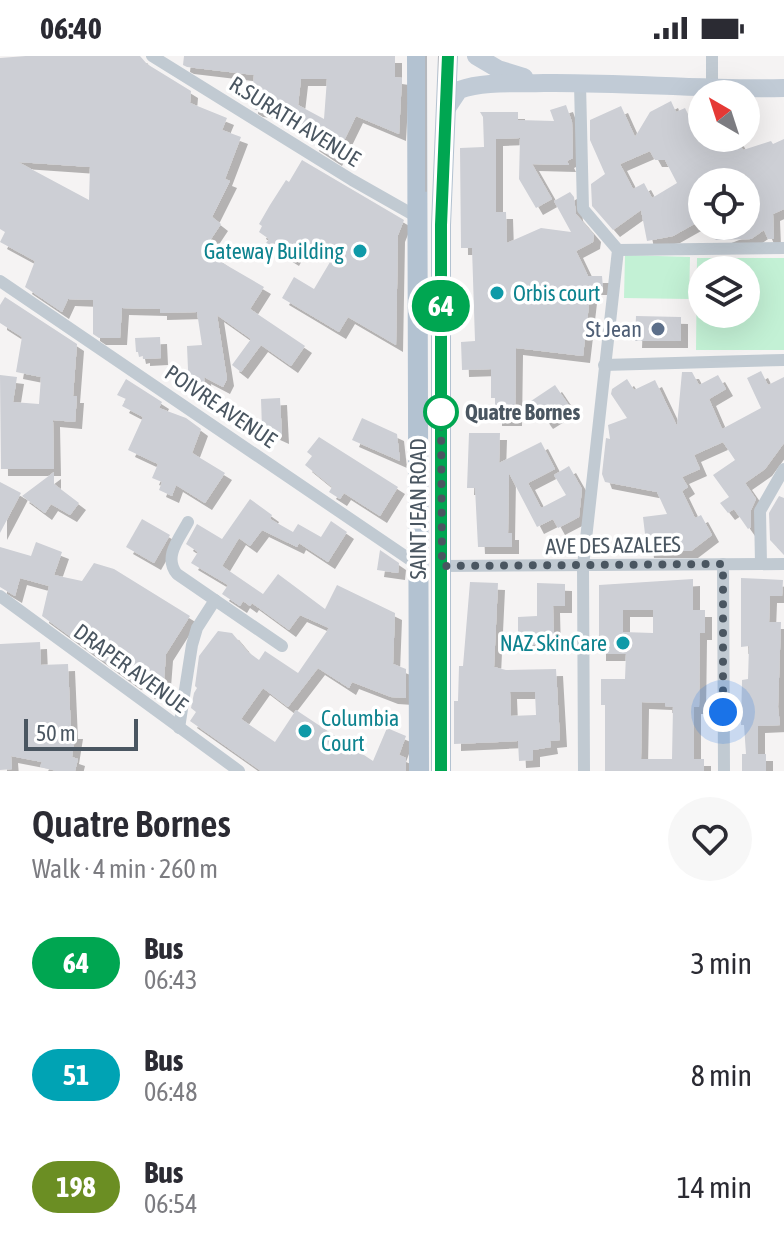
<!DOCTYPE html>
<html lang="en">
<head>
<meta charset="utf-8">
<style>
  body { margin:0; font-family:"Asap Condensed",sans-serif; background:#f7f7f7; color:#2b2b33; height:100vh; display:flex; flex-direction:column; font-size:30px; white-space:nowrap }
  * { box-sizing:border-box; margin:0 }
  p { font-size:26px; color:#7c7c81 }
  .icon { flex:none; width:44px; height:44px; fill:none; stroke:currentColor; stroke-width:2; stroke-linecap:round; stroke-linejoin:round }
  .map { position:relative; height:715px; overflow:hidden }
  .sheet { display:flex; flex-direction:column; background:#fff; flex:1 }
  .sheet>* { flex:none }
  .badge { padding:0 16px; border-radius:26px; font-size:28px; line-height:52px }
  .needle { width:52px; rotate:321deg }
  .tools { position:absolute; left:688px; top:24px; display:grid; gap:16px }
  .tools a { display:grid; place-items:center; width:72px; height:72px; border-radius:50%; background:#fff; box-shadow:0 8px 32px #0002; font-size:40px }
  .scale { position:absolute; left:24px; bottom:20px; width:114px; box-sizing:border-box; padding-left:8px; border:4px solid #4a5661; border-top:0; font-size:22px; line-height:28px; white-space:nowrap; color:#4a5661; -webkit-text-stroke:6px #fff; paint-order:stroke }
  .you { position:absolute; width:40px; height:40px; margin:-20px; border:6px solid #fff; border-radius:50%; background:#1a73e8; box-shadow:0 0 0 12px #1a73e833 }
  .map>.badge { position:absolute; translate:-50% -50%; box-shadow:0 0 0 4px #fff }
  .round { display:grid; place-items:center; flex:none; width:84px; height:84px; border-radius:42px; background:#f7f7f7 }
  .summary { display:flex; align-items:center; justify-content:space-between; height:136px; padding:0 32px }
  h1 { font-size:38px; font-weight:600; line-height:60px }
  ul { padding:0; list-style:none }
  li { display:flex; align-items:center; gap:24px; height:112px; padding:0 32px }
  li div { flex:1 }
  li b { display:block; font-size:30px }
  li em { font-style:normal }
  li .badge { min-width:88px; font-weight:700; text-align:center }
  .status { display:flex; justify-content:space-between; align-items:center; height:56px; padding:0 40px; background:#fff; direction:ltr }
  .status svg { height:22px; fill:currentColor }
  .map>svg:first-child { display:block }
</style>
</head>
<body>
<div class="status"><b>06:40</b><svg viewBox="0 0 49 12"><path d="M0 12V9h3v3zM5 12V6h3v6zM10 12V3h3v9zM15 12V0h3v12zM26 1h20v11H26zM47 4h2v5h-2z"/></svg></div>
<div class="map">
<svg width="784" height="715" viewBox="0 0 784 715">
  <defs>
    <filter id="shadow"><feDropShadow dx="7" dy="7" stdDeviation="0" flood-color="#0004"/></filter>
  </defs>
  <rect width="100%" height="100%" fill="#f5f3f3"/>
  <!-- green -->
  <g fill="#c3f1d5" fill-rule="evenodd">
    <path d="M625,199L690,201L689,243L624,242Z"/>
    <path d="M697,202H784V294H696ZM702,214H746V258H702Z"/>
  </g>
  <!-- building -->
  <g fill="#cdcfd5" fill-rule="evenodd" filter="url(#shadow)">
    <path d="M26,0H140L147,8L191,35L190,47L227,62L222,74L241,81L225,123L230,125L212,161L221,168L205,192L222,204L221,206L264,231L250,253L305,290L291,310L261,289L241,316L232,309L251,283L217,259L227,323L223,331L204,321L206,345L189,337L187,290L202,289L197,256L160,257V253L122,252L120,282H99L93,278V244L68,243L62,256L25,231L35,205L0,186L5,176L0,173V2ZM18,106L90,111L89,144Z"/>
    <path d="M184,0H395V21L402,22L399,78L356,60L335,103L312,88L314,84L298,75L306,60L256,54L251,51L254,19L187,11L183,9ZM301,23H327L324,63L298,49Z"/>
    <path d="M671,45L676,56L685,52L691,64L702,58V82H736L743,94L771,85L773,88L784,83V153L773,158L774,183H768L764,174L751,183L714,184L740,174L737,170H746V118L733,126H702V156L692,161L696,167L673,180L647,185L641,154L613,174L592,150L591,128L605,118L590,84V64L621,50L635,81L650,56ZM650,95L655,104H665L677,127L652,142L644,127L633,133L620,108Z"/>
    <path d="M566,49L572,66L573,102L567,105L569,109L532,108L552,143L536,152L519,123L520,82L496,83V156H506L507,187L541,172L571,176L554,145L570,136L574,141L576,158L594,179L593,186L576,195L588,220H602L603,232H591L583,300L516,292L515,363H495V342H491V313L462,314L461,286L475,285L472,192H461L460,92L484,91L483,61L480,56H518V64L554,65L550,54Z"/>
    <path d="M302,104L404,164L398,179L396,289L348,261L339,276L282,242L294,221L314,233L333,201L303,183L292,203L266,187L269,183L259,176L262,170L259,168L270,149L286,124L289,126Z"/>
    <path d="M5,241L77,288L73,340H77L75,366L53,364L54,413H1L0,319L17,321L13,346L39,348L41,321L16,316L22,281L0,267V249Z"/>
    <path d="M636,260L681,261V285H635Z"/>
    <path d="M160,281L161,302L143,303V300L139,301L138,296H136L135,282Z"/>
    <path d="M761,315L768,329L784,321V387L765,413L745,427L756,443L751,454V471L748,473L734,453L728,457L720,447L729,441L713,419L735,404L723,386L694,399L700,413L682,421L688,431L682,435L695,462L701,459L712,479L691,495H647L643,461L667,458L657,436L605,426L602,418L606,382L610,383L608,369L627,362L611,338L612,333L627,323L634,334L655,324L677,370L682,316H692L699,329L718,319L726,333L709,343L722,373L761,352L747,322Z"/>
    <path d="M126,323L162,346L159,352L186,362L201,373L192,397L225,417L205,447L176,429L172,440L159,434L162,426L152,422L158,408L128,394L143,361L122,350L126,343L117,339Z"/>
    <path d="M555,329L570,351L546,366L531,345Z"/>
    <path d="M280,342L282,381L262,372L261,343Z"/>
    <path d="M362,362L397,378L400,405L352,384Z"/>
    <path d="M469,377H500L499,407L541,386L555,413L528,427L541,452L566,439L554,419L569,410L582,433L579,461L558,472L553,463L537,471L509,417L508,477H512V491H478L475,432H467Z"/>
    <path d="M319,381L398,431L380,460L344,437L340,443L329,436L332,431L305,409L312,400L307,396Z"/>
    <path d="M54,416V428L79,447L70,459L51,448L45,457L22,440Z"/>
    <path d="M0,426L21,437L0,477Z"/>
    <path d="M779,440L784,442V499L770,484L769,457Z"/>
    <path d="M250,443L272,459L270,463L293,476L298,468L321,481L331,465L347,476L328,506L299,487L297,491L262,474L250,490L239,482L222,510L263,538L278,518L325,553L337,529L395,557L393,608L406,613V642L391,641L352,626L349,632L318,612L288,651L263,632L241,663L275,686L296,654L373,705L387,672L406,680L399,699L406,702V715H261L190,665L196,656L191,652L194,637L197,632L195,630L199,600L218,575L232,577L248,596L259,604L265,595L298,617L329,572L300,559L289,574L252,547L250,550L243,545L240,550L222,538L228,529L191,507L198,496L186,488L197,468L222,483Z"/>
    <path d="M142,463L170,479L154,507L126,491Z"/>
    <path d="M36,486L62,496L54,519L82,525L94,507L114,513L190,560L166,598L163,637L147,636V628L134,627L42,560L49,530L20,522L15,540L0,531V491L31,500Z"/>
    <path d="M380,494L399,507L398,517L377,514Z"/>
    <path d="M741,522L783,524L782,540H770L769,566H781L778,651L780,669L758,670V698H766V715H742V698H746L744,669H741L742,624L748,623L749,590L741,591Z"/>
    <path d="M693,523V554H705V577H700L699,651H694V703H704V715H605V649H601V623H625L626,598H599V529ZM623,554H653V577L623,576ZM642,646L665,647V650L673,651L672,703H641Z"/>
    <path d="M470,526L498,527L494,611L506,614L556,613L560,684L550,685L551,691L533,694V704L519,705L518,685L454,688V645H458L459,610H463ZM510,636H535L536,659L511,660Z"/>
    <path d="M537,527L565,528V550H553L554,589H518V561L537,560Z"/>
    <path d="M40,586L41,609L68,608L71,676H76L72,701L78,703L75,715H57L40,711L42,706L11,700L12,713L0,714V588Z"/>
  </g>
  <g fill="none" stroke-linecap="round" stroke-linejoin="round">
    <!-- minor -->
    <g stroke="#c1cad2" stroke-width="12">
      <path d="M152,0L352,124L419,162"/>
      <path d="M580,28L583,153L618,194L583,510L584,715"/>
      <path d="M712,33V0"/>
      <path d="M618,194L784,192"/>
      <path d="M0,225L418,509"/>
      <path d="M604,309L784,304"/>
      <path d="M188,466C179,483 163,501 177,518L282,590"/>
      <path d="M723,508L724,715"/>
      <path d="M761,508L760,455L784,413"/>
      <path d="M442,510L784,508"/>
      <path d="M0,540L239,715"/>
      <path d="M179,672L192,589L197,572L215,544"/>
    </g>
    <!-- secondary -->
    <g stroke="#c1cbd6" stroke-width="18">
      <path d="M476,0L498,13L524,21"/>
      <path d="M445,55L459,34C485,25 516,28 544,27C624,26 704,34 784,32"/>
    </g>
    <!-- primary -->
    <g stroke="#b3c2d1" stroke-width="20">
      <path d="M417,0L419,715"/>
      <path d="M441,715V169L448,0"/>
    </g>
    <!-- tram -->
    <g stroke="#b5b8bd" stroke-width="2">
      <path d="M426,135V0"/>
      <path d="M436,715L439,0"/>
    </g>
  </g>
  <g fill="none" stroke-linecap="round" stroke-linejoin="round">
    <!-- line casing -->
    <g stroke="#fff" stroke-width="18">
      <path id="line" d="M441,715V169L448,0"/>
    </g>
    <!-- line -->
    <use href="#line" stroke="#00a651" stroke-width="12"/>
    <!-- walk -->
    <path stroke="#4a5661" stroke-width="8" stroke-dasharray="0 14.4" d="M441,356L442,510L723,508V656"/>
  </g>
  <!-- markers -->
  <g fill="#0f9aa8" stroke="#fff" stroke-width="3">
    <circle cx="360" cy="195" r="8"/>
    <circle cx="497" cy="237" r="8"/>
    <circle cx="623" cy="587" r="8"/>
    <circle cx="305" cy="675" r="8"/>
  </g>
  <circle fill="#5c6f8a" stroke="#fff" stroke-width="3" cx="658" cy="273" r="8"/>
  <circle fill="#fff" stroke="#00a651" stroke-width="4" cx="441" cy="356" r="16"/>
  <g text-anchor="middle" stroke-width="7" stroke-linejoin="round" paint-order="stroke">
    <!-- street labels -->
    <g font-size="22" fill="#4a5661" stroke="#fff">
      <text transform="translate(295 65) rotate(32)" y="8">R.SURATH AVENUE</text>
      <text transform="translate(221 350) rotate(34)" y="8">POIVRE AVENUE</text>
      <text transform="translate(418 453) rotate(-90)" y="8">SAINT JEAN ROAD</text>
      <text transform="translate(613 489) rotate(-1)" y="8">AVE DES AZALEES</text>
      <text transform="translate(131 612) rotate(36)" y="8">DRAPER AVENUE</text>
    </g>
    <!-- culture labels -->
    <g font-size="22" fill="#0d838f" stroke="#fff" text-anchor="end">
      <text x="344" y="203">Gateway Building</text>
      <text x="513" y="245" text-anchor="start">Orbis court</text>
      <text x="607" y="595">NAZ SkinCare</text>
      <text x="321" y="670" text-anchor="start">Columbia<tspan x="321" dy="25">Court</tspan></text>
    </g>
    <!-- service labels -->
    <g font-size="22" fill="#4e5e75" stroke="#fff" text-anchor="end">
      <text x="642" y="281">St Jean</text>
    </g>
    <!-- stop labels -->
    <g font-size="22" font-weight="bold" fill="#4a5661" stroke="#fff" text-anchor="start">
      <text x="465" y="364">Quatre Bornes</text>
    </g>
  </g>
</svg>
<div class="tools">
<a><svg class="needle" viewBox="-14 -14 28 28"><path d="M0-13l5 13h-10z" fill="#e53935"/><path d="M0 13l5-13h-10z" fill="#7c7c81"/></svg></a>
<a><svg class="icon" aria-label="locate" viewBox="0 0 24 24"><circle cx="12" cy="12" r="6"/><path d="M12 2v4M12 18v4M2 12h4M18 12h4"/></svg></a>
<a><svg class="icon" aria-label="layers" viewBox="0 0 24 24"><path d="M12 4l9 5-9 5-9-5zM3 14l9 5 9-5"/></svg></a>
</div>
<div class="scale">50 m</div>
<div class="you" style="left:723px;top:656px"></div>
<b class="badge" style="left:441px;top:250px;background:#00a651;color:#fff">64</b>
</div>
<section class="sheet">
<div class="summary"><div><h1>Quatre Bornes</h1><p>Walk · 4 min · 260 m</p></div><a class="round"><svg class="icon" aria-label="heart" viewBox="0 0 24 24"><path d="M12 20l-8-8c-3-5 5-10 8-4 3-6 11-1 8 4z"/></svg></a></div>
<ul>
<li><span class="badge" style="background:#00a651;color:#fff">64</span><div><b>Bus</b><p>06:43</p></div><em>3 min</em></li>
<li><span class="badge" style="background:#00a3b4;color:#fff">51</span><div><b>Bus</b><p>06:48</p></div><em>8 min</em></li>
<li><span class="badge" style="background:#6b8e23;color:#fff">198</span><div><b>Bus</b><p>06:54</p></div><em>14 min</em></li>
</ul>
</section>
</body>
</html>
